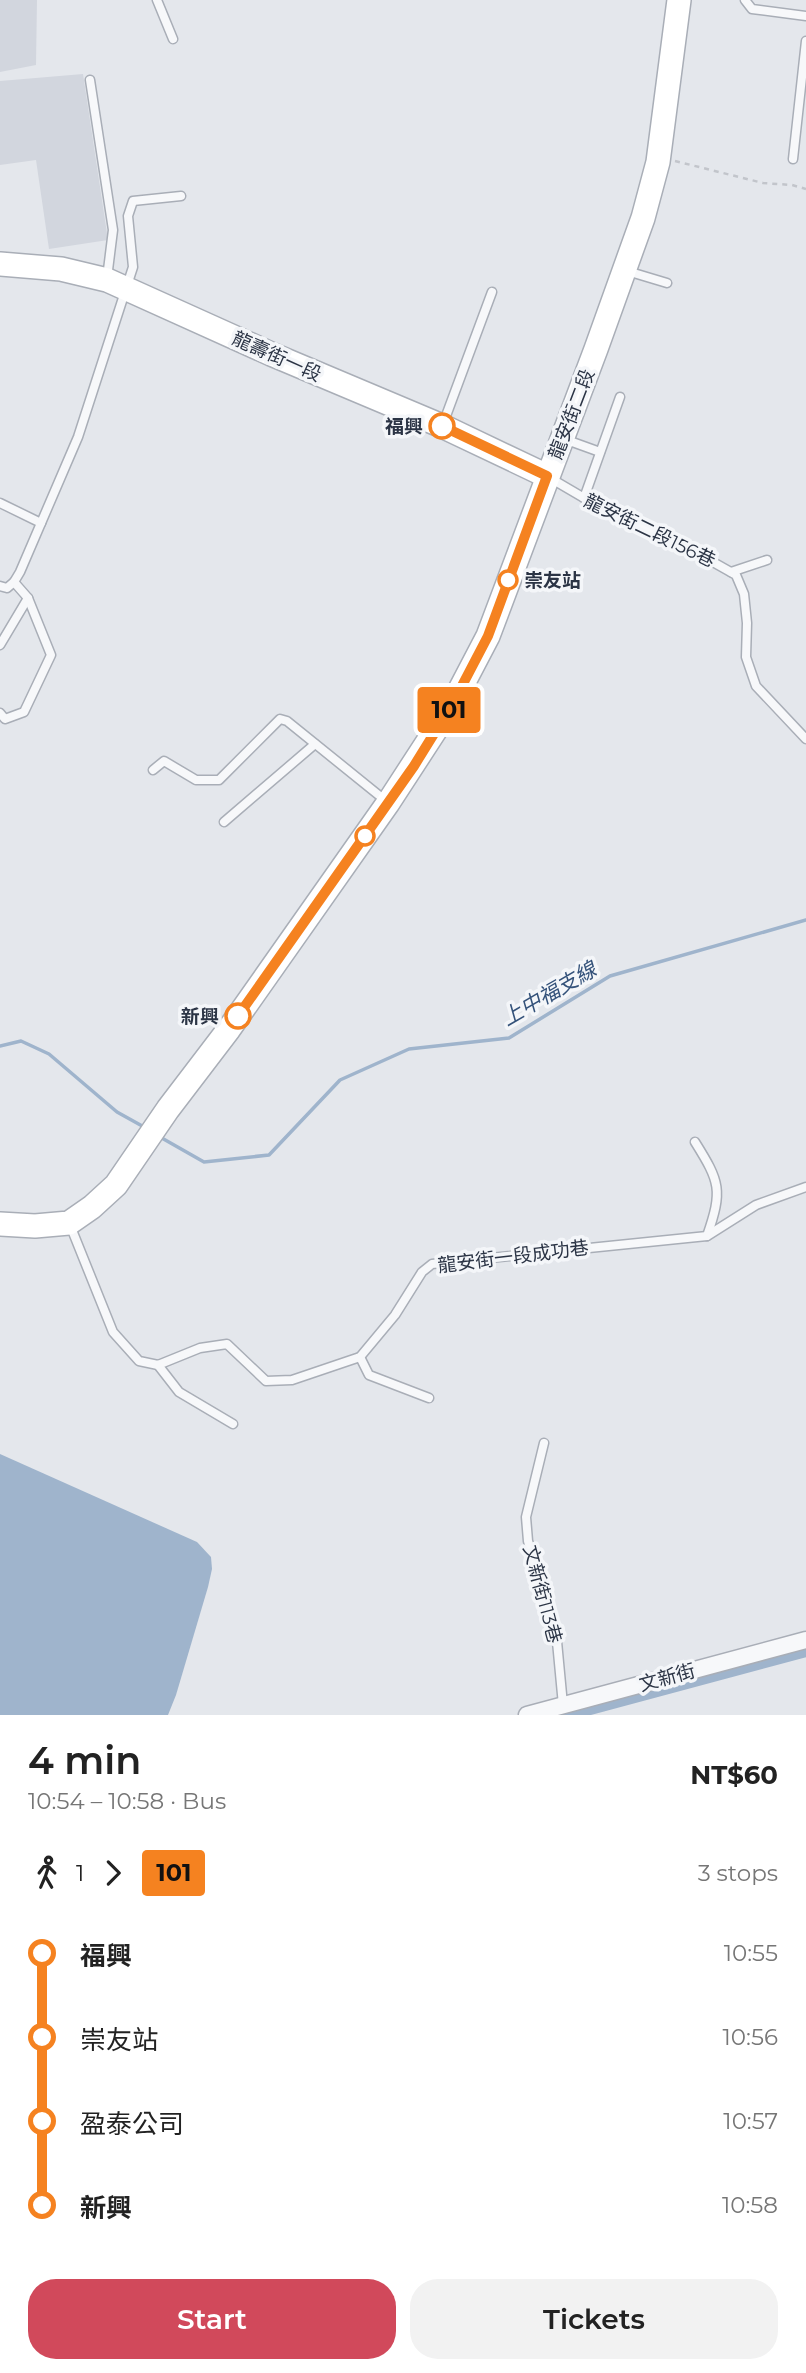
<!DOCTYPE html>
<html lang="en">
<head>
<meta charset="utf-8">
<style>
  body { margin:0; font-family:Montserrat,"Noto Sans TC",sans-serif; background:#f2f2f2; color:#222; height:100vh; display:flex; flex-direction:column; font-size:26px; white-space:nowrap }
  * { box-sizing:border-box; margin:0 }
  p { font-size:23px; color:#767676 }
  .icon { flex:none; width:38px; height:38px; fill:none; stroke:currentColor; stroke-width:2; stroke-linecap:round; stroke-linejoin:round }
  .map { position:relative; height:1715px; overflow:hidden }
  .panel { display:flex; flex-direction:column; background:#fff; flex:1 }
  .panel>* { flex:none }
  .badge { padding:0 14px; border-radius:5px; font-size:24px; line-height:46px }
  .map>.badge { position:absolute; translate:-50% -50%; box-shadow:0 0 0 4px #fff }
  .legs { display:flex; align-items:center; gap:10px; height:77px; padding:0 28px; font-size:23px }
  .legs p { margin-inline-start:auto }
  .summary { display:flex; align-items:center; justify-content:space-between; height:119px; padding:0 28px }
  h1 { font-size:38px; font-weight:600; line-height:52px }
  .cta { display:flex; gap:14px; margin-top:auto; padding:14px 28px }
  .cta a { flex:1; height:80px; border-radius:28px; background:#d1495b; color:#fff; font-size:28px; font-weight:600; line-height:80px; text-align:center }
  .cta a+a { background:#f2f2f2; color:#222 }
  ul { padding:0 28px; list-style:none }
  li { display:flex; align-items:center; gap:24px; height:84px; font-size:26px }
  li i { display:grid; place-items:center; width:10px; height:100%; margin:0 9px; background:currentColor }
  li i::after { content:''; width:18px; height:18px; margin:-9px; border:5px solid; border-radius:50%; background:#fff }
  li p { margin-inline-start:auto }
  li:first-child i { background:linear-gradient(#0000 50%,currentColor 0) }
  li:last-child i { background:linear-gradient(currentColor 50%,#0000 0) }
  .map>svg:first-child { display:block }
</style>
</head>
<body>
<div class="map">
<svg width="806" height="1715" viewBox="0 0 806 1715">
  <rect width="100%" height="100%" fill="#e4e7ec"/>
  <!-- built -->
  <g fill="#d2d6de">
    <path d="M0,0H37L36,65L0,72Z"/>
    <path d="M83,74L108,240L49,249L36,160L0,165V81Z"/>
  </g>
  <!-- water -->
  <path fill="#9fb4cc" d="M0,1454L197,1542L211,1557L212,1569L208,1587L176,1695L168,1715H0Z"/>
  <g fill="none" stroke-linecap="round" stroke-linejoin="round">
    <!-- stream -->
    <g stroke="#9fb4cc" stroke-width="3.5">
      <path d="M0,1046L21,1041L49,1054L117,1112L144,1127"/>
      <path d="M160,1137L204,1162L269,1155L340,1080L409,1049L509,1038L610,976L806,920"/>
    </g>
    <!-- canal -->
    <path stroke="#9fb4cc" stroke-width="14" d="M564,1715L806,1650"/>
    <!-- lane casing -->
    <g stroke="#a9aeb7" stroke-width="11">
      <g id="lane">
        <path d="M157,0L173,39"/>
        <path d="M745,0L752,9L806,16"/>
        <path d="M90,80L113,230L107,278"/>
        <path d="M793,159L806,41"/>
        <path d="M627,271L667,283"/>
        <path d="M443,424L492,292"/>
        <path d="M564,439L600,452"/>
        <path d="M550,478L608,512L681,544L736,575L744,594L747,623L746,657L756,686L806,739"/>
        <path d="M584,498L620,397"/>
        <path d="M0,503L41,523"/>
        <path d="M731,572L767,560"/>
        <path d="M0,586L7,588L14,582L20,572L78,437L133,267L128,216L133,201L181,196"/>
        <path d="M0,645L28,598"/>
        <path d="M0,713L5,719L24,712L51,655L28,598L14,582"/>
        <path d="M153,770L164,761L196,780H219L280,719L287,721L386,801"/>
        <path d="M224,822L315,744"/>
        <path d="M695,1142C720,1182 723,1190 707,1236"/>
        <path d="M70,1225L113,1332L139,1361L158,1365L200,1348L227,1344L266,1381L292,1380L360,1357L395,1315L422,1272L432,1264L707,1236L756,1205L806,1187"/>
        <path d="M360,1357L369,1375L429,1398"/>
        <path d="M158,1365L179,1392L233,1424"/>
        <path d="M544,1443L526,1517L528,1541L556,1631L563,1705"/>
      </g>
    </g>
    <!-- street casing -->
    <g stroke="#a9aeb7" stroke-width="19">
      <path id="street" d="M527,1715L806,1640"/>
    </g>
    <!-- secondary casing -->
    <g stroke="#a9aeb7" stroke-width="26">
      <g id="secondary">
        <path d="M0,264L61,269L107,280L271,354L442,426L547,476"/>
        <path d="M0,1224L35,1226L69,1223L92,1207L116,1185L168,1109L229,1029L388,803L453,703L488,636L596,349L643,218L658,162L679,0"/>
      </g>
    </g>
    <!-- path -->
    <path stroke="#c2c5cb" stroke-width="2.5" stroke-dasharray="5 5" stroke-linecap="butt" d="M675,161L763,183L792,185L806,189"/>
    <!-- lane -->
    <use href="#lane" stroke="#f7f8fa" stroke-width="8"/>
    <!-- street -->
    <use href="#street" stroke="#f7f8fa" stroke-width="16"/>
    <!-- secondary -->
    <use href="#secondary" stroke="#fff" stroke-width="23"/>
  </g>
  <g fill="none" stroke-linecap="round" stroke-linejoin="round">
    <!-- line-1 casing -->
    <g stroke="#fff" stroke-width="16">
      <path id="line-1" d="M238,1016L414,766L453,703L488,636L547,476L442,426"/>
    </g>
    <!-- line-1 -->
    <use href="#line-1" stroke="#f58220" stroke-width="10"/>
  </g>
  <!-- markers -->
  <g fill="#fff" stroke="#f58220" stroke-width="3.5">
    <circle cx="442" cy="426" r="12"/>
    <circle cx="508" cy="580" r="9"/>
    <circle cx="365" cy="836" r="9"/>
    <circle cx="238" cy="1016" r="12"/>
  </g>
  <g text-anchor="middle" stroke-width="7" stroke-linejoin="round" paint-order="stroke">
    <!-- street labels -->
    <g font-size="19" fill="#2b3445" stroke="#f4f6f9">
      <text transform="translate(277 356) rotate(24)" y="7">龍壽街一段</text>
      <text transform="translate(571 414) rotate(-69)" y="7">龍安街二段</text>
      <text transform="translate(650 530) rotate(26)" y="7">龍安街二段156巷</text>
      <text transform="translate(513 1256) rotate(-7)" y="7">龍安街一段成功巷</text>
      <text transform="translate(543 1594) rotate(75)" y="7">文新街113巷</text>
      <text transform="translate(667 1677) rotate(-15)" y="7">文新街</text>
    </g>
    <!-- stop labels -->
    <g font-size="19" font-weight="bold" fill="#2b3445" stroke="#f4f6f9" text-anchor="end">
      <text x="423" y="433">福興</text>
      <text x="524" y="587" text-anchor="start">崇友站</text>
      <text x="219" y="1023">新興</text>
    </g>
    <!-- water labels -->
    <g font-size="21" font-style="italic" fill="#34527a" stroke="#f4f6f9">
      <text transform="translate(549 994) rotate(-30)" y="7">上中福支線</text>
    </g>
  </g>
</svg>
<b class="badge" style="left:449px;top:710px;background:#f58220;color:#111">101</b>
</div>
<section class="panel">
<div class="summary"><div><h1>4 min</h1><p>10:54 – 10:58 · Bus</p></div><b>NT$60</b></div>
<div class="legs"><svg class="icon" aria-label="walk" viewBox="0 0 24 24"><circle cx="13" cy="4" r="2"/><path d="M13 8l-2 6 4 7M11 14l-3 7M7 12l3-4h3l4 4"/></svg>1<svg class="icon" aria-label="forward" viewBox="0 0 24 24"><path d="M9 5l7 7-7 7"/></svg><b class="badge" style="background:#f58220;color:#111">101</b><p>3 stops</p></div>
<ul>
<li><i style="color:#f58220"></i><b>福興</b><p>10:55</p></li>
<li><i style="color:#f58220"></i><span>崇友站</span><p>10:56</p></li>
<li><i style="color:#f58220"></i><span>盈泰公司</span><p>10:57</p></li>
<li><i style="color:#f58220"></i><b>新興</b><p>10:58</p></li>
</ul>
<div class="cta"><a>Start</a><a>Tickets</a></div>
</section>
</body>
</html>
